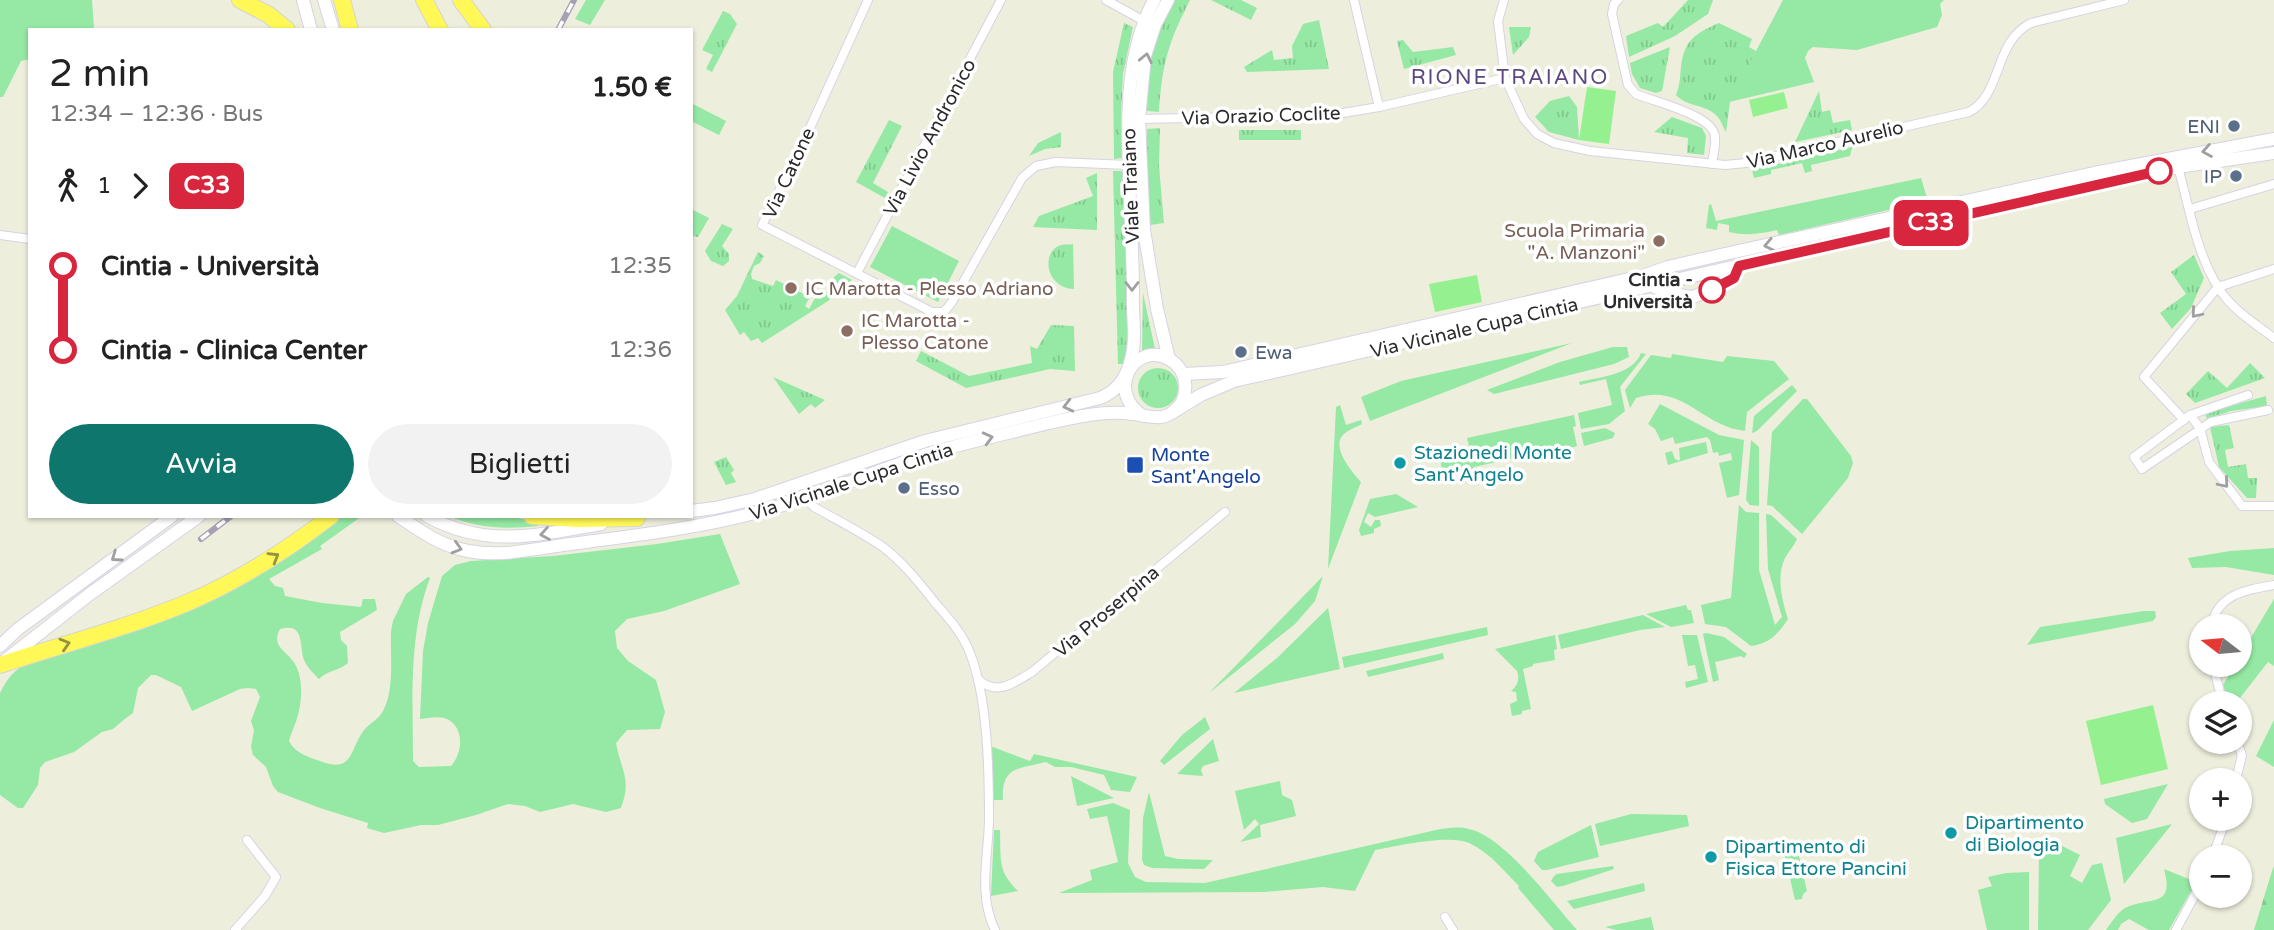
<!DOCTYPE html>
<html lang="it">
<head>
<meta charset="utf-8">
<style>
  body { margin:0; font-family:"Varela Round",sans-serif; background:#f2f2f2; color:#222; height:100vh; display:flex; flex-direction:column; font-size:26px; white-space:nowrap }
  * { box-sizing:border-box; margin:0 }
  p { font-size:23px; color:#767676 }
  .icon { flex:none; width:38px; height:38px; fill:none; stroke:currentColor; stroke-width:2; stroke-linecap:round; stroke-linejoin:round }
  .map { position:relative; flex:1; overflow:hidden }
  .sheet { position:absolute; left:28px; top:28px; width:665px; height:490px; display:flex; flex-direction:column; background:#fff; border-radius:0px; box-shadow:0 2px 5px #0004 }
  .sheet>* { flex:none }
  .badge { padding:0 14px; border-radius:10px; font-size:24px; line-height:46px }
  .needle { width:46px; rotate:286deg }
  .buttons { position:absolute; left:2189px; top:614px; display:grid; gap:14px }
  .buttons a { display:grid; place-items:center; width:63px; height:63px; border-radius:50%; background:#fff; box-shadow:0 2px 5px #0004; font-size:35px }
  .map>.badge { position:absolute; translate:-50% -50%; box-shadow:0 0 0 4px #fff }
  .legs { display:flex; align-items:center; gap:10px; height:77px; padding:0 21px; font-size:23px }
  .legs p { margin-inline-start:auto }
  .summary { display:flex; align-items:center; justify-content:space-between; height:119px; padding:0 21px }
  h1 { font-size:38px; font-weight:600; line-height:52px }
  .cta { display:flex; gap:14px; margin-top:auto; padding:14px 21px }
  .cta a { flex:1; height:80px; border-radius:42px; background:#0f766e; color:#fff; font-size:28px; font-weight:600; line-height:80px; text-align:center }
  .cta a+a { background:#f2f2f2; color:#222 }
  ul { padding:0 21px; list-style:none }
  li { display:flex; align-items:center; gap:24px; height:84px; font-size:26px }
  li i { display:grid; place-items:center; width:10px; height:100%; margin:0 9px; background:currentColor }
  li i::after { content:''; width:18px; height:18px; margin:-9px; border:5px solid; border-radius:50%; background:#fff }
  li p { margin-inline-start:auto }
  li:first-child i { background:linear-gradient(#0000 50%,currentColor 0) }
  li:last-child i { background:linear-gradient(currentColor 50%,#0000 0) }
  .map>svg:first-child { display:block }
</style>
</head>
<body>
<div class="map">
<svg width="2274" height="930" viewBox="0 0 2274 930">
  <defs>
    <pattern id="forest-firs" width="22" height="20" patternUnits="userSpaceOnUse" patternTransform="scale(1.75)"><rect width="22" height="20" fill="#95e9a4"/><path d="M5 1l3.5 6h-7zM16 11l3.5 6h-7z" fill="#81c88d"/></pattern>
    <pattern id="park-tufts" width="24" height="20" patternUnits="userSpaceOnUse" patternTransform="scale(1.75)"><rect width="24" height="20" fill="#95e9a4"/><path d="M3 7l-1-3M5 7V3M7 7l1-3M15 17l-1-3M17 17v-4M19 17l1-3" fill="none" stroke="#81c88d"/></pattern>
  </defs>
  <rect width="100%" height="100%" fill="#edeedc"/>
  <!-- grass -->
  <g fill="#95e9a4">
    <path d="M0,0H92L94,28L91,30H30V59L21,61L3,97H0Z"/>
    <path d="M586,0H605L590,25L575,19Z"/>
    <path d="M1783,0H1944L1940,4L1942,15L1937,27L1857,50L1813,47L1808,51L1805,58L1814,82L1729,102Z"/>
    <path d="M1921,178L1928,201L1779,235L1777,230C1759,234 1747,236 1729,232V225L1718,223L1717,230L1706,228L1709,205L1711,204L1716,221Z"/>
    <path d="M892,226L959,261L938,302L870,267Z"/>
    <path d="M1572,343L1370,421L1361,397L1401,381Z"/>
    <path d="M1613,347H1627L1629,357L1614,364L1494,394L1487,390L1560,362Z"/>
    <path d="M1641,353L1646,354L1620,387L1625,411L1609,424L1581,429L1578,413L1612,405L1606,379L1580,385L1579,382C1599,377 1633,375 1641,353Z"/>
    <path d="M1672,354L1723,362L1727,356L1774,361L1789,379L1747,412L1745,431C1701,426 1683,383 1636,398L1630,408L1625,390L1651,355L1671,358Z"/>
    <path d="M1792,385L1797,391L1757,431L1752,433L1754,416Z"/>
    <path d="M1803,399H1807L1851,456L1853,463L1848,478L1802,534L1772,506L1767,505L1772,432Z"/>
    <path d="M1660,404L1719,435L1744,440L1739,495L1727,498L1719,463L1732,460L1731,453L1719,456L1718,452L1713,453L1710,440L1707,437L1675,444L1673,437L1661,441L1655,429L1648,424Z"/>
    <path d="M1340,405L1346,425L1361,420L1362,424C1356,427 1346,431 1342,436C1332,449 1353,473 1361,482L1328,569L1336,407Z"/>
    <path d="M1574,415L1576,426L1573,427L1577,446L1521,463L1519,457L1474,467L1471,471L1443,475L1439,453L1469,446L1467,438Z"/>
    <path d="M1605,428L1615,433L1613,438L1584,446L1581,433Z"/>
    <path d="M1751,440L1759,447V506L1750,505L1746,500Z"/>
    <path d="M1706,442L1708,453L1668,465L1665,453L1672,451L1675,459L1679,461L1680,459L1679,448Z"/>
    <path d="M1396,494L1418,507L1375,517L1368,513L1364,522L1371,527L1375,520H1380L1381,526L1374,529V533L1361,536L1359,530L1370,499Z"/>
    <path d="M1739,505L1746,512L1759,513V570L1775,625L1782,617L1768,569L1766,514L1771,515L1797,539C1794,546 1789,551 1785,558C1776,577 1782,600 1788,619C1779,633 1769,644 1751,646L1726,627L1705,624L1701,605L1731,598Z"/>
    <path d="M336,516H362L320,546L322,549L269,579L275,586L283,588L285,596L322,603L361,607L363,599H375L377,610L340,632L341,640L347,646L348,663C339,671 328,670 319,679C313,673 307,667 304,660C299,645 305,622 280,629C270,648 289,651 296,666C303,679 302,701 298,715C296,724 291,732 289,741C295,753 308,757 320,761C353,774 349,751 364,730C370,723 379,719 383,711C395,689 390,655 391,631L393,621L406,594L428,577L430,578C408,636 413,700 413,761L419,767L451,766C462,754 465,730 449,720C441,715 429,718 420,719L423,651L428,623L442,576L455,565L471,561L553,556L657,544L720,534L740,584L664,611L627,619L615,631L617,648L628,661L656,680L665,712L660,729L627,730L616,743C621,771 632,778 621,808L606,812L573,804L540,812L525,806L508,804L476,815L438,825H421L384,833L367,828L368,823L320,808L278,792L273,786L266,767L253,755L251,747L254,730L251,721L260,697L256,689L248,688L240,689L192,711L181,687L156,675H151L138,688L133,713L126,718L113,729L102,732L74,752L45,762L40,768L38,785L23,808H18L0,795V693C6,681 12,672 24,665L140,630L183,614L214,598Z"/>
    <path d="M449,516H510L538,523V526C507,529 478,529 449,516Z"/>
    <path d="M2274,548V575L2226,567L2192,568L2188,558L2230,551Z"/>
    <path d="M1323,576L1315,601L1295,624L1209,693Z"/>
    <path d="M2274,599V666L2268,662L2236,703H2229L2223,685L2235,665H2240V656Z"/>
    <path d="M1686,605L1688,610H1691L1694,623L1671,627L1646,614Z"/>
    <path d="M1328,608L1340,669L1234,693L1277,658Z"/>
    <path d="M2144,611H2155L2156,617L2153,621L2027,645L2040,627Z"/>
    <path d="M1643,615L1665,627L1640,630L1561,649L1558,635Z"/>
    <path d="M1487,627L1488,635L1344,668L1342,657Z"/>
    <path d="M1706,633L1724,637L1747,654L1744,658L1741,656L1715,662L1719,680L1713,682L1703,634Z"/>
    <path d="M1555,635L1557,649L1554,650L1555,660L1533,664V666L1523,669L1531,709L1522,711V714L1512,716L1510,704L1517,701L1516,692L1511,691C1518,685 1520,679 1517,671L1495,649Z"/>
    <path d="M1682,635H1697L1708,682L1686,688L1685,682L1698,679L1695,665L1688,666Z"/>
    <path d="M1443,653L1444,659L1368,677L1366,671Z"/>
    <path d="M1205,717L1210,729L1164,765L1160,761L1182,735Z"/>
    <path d="M2274,720V767L2256,756Z"/>
    <path d="M1213,739L1219,761L1203,766L1201,770L1203,776L1177,774Z"/>
    <path d="M990,746L1030,761L1034,754L1137,777L1130,792L1111,790L1104,775L1071,767H1055L1046,762C1019,769 1001,766 1003,800H993V765Z"/>
    <path d="M1071,776L1114,798L1077,806Z"/>
    <path d="M1280,781L1282,795L1292,800L1296,816L1260,825L1261,837L1240,842L1259,824L1255,819L1244,830L1235,791Z"/>
    <path d="M2168,784L2147,819L2132,823L2105,804L2104,799Z"/>
    <path d="M1149,792L1165,856L1178,859L1213,860L1204,869L1152,868L1144,865L1142,860L1143,818Z"/>
    <path d="M1113,803L1130,810L1128,863L1135,877L1146,882L1205,883L1436,830C1447,828 1458,826 1469,829C1505,837 1552,902 1577,930H1554L1518,888L1519,886C1504,871 1489,852 1469,843C1449,834 1397,846 1375,850L1355,891L1323,887L1264,892L1059,893L1092,880L1090,870L1118,862L1107,816L1090,819L1087,809Z"/>
    <path d="M1631,814L1687,815L1689,826L1600,846L1595,824Z"/>
    <path d="M2172,824L2124,884L2116,838Z"/>
    <path d="M1591,825L1599,857L1547,870H1542L1534,861L1538,852Z"/>
    <path d="M994,830H1000C1001,858 997,871 1018,891L991,896Z"/>
    <path d="M2054,842L2080,855L2070,876L2082,883L2092,865L2102,863L2111,900L2088,930H2038L2039,855Z"/>
    <path d="M1793,850L1794,857L1799,856L1807,891L1803,894L1802,899L1795,900L1784,852Z"/>
    <path d="M1613,866L1614,869L1563,886L1557,887L1551,881L1554,876L1557,874Z"/>
    <path d="M2164,869L2196,882L2169,930H2149L2129,919L2121,924L2118,930H2106C2111,923 2118,912 2125,908C2150,896 2175,909 2164,869Z"/>
    <path d="M2029,872V930H1987L1978,890L1992,886L1988,877L2006,873Z"/>
    <path d="M1644,883L1645,891L1574,909L1567,901Z"/>
    <path d="M1651,917L1654,930H1616L1605,927Z"/>
  </g>
  <!-- forest -->
  <path fill="url(#forest-firs)" d="M2274,866V930H2254L2272,871Z"/>
  <!-- park -->
  <g fill="url(#park-tufts)">
    <path d="M1175,0H1190C1168,43 1162,64 1159,112L1147,111C1148,85 1149,59 1158,34C1162,23 1170,11 1175,0Z"/>
    <path d="M1211,0H1241L1257,8L1251,20Z"/>
    <path d="M1688,0H1713L1708,14L1675,36L1629,57L1626,36L1658,23L1663,27Z"/>
    <path d="M723,11L730,14L737,24L712,72L706,69L713,55L702,50Z"/>
    <path d="M1319,20L1329,69L1247,72L1244,67L1272,50L1274,60L1293,58L1292,46L1303,24Z"/>
    <path d="M1124,23L1133,27L1123,74L1121,118L1122,158L1114,159L1113,72Z"/>
    <path d="M1719,23L1752,39L1749,47L1756,51L1730,102L1726,132C1723,127 1721,120 1717,116C1706,104 1686,107 1676,95C1680,86 1680,77 1681,67C1684,40 1696,33 1719,23Z"/>
    <path d="M1509,27H1531L1529,37L1513,55Z"/>
    <path d="M1403,40L1413,52L1453,47L1456,55L1404,69L1397,41Z"/>
    <path d="M1670,47L1662,91L1656,93L1640,88L1632,74L1630,63Z"/>
    <path d="M1819,91L1822,112L1830,110L1833,123L1850,120L1852,130L1795,142Z"/>
    <path d="M1569,96L1577,107L1579,140L1549,132L1535,117L1550,101Z"/>
    <path d="M691,103L726,121L719,135L691,121Z"/>
    <path d="M1672,117L1702,128L1706,136L1704,155L1687,153L1688,138L1654,132Z"/>
    <path d="M889,120L902,126L873,183L888,192L885,198L856,182Z"/>
    <path d="M1160,128L1159,166L1164,223L1150,225L1146,166L1147,129Z"/>
    <rect x="1239" y="130" width="62" height="10"/>
    <path d="M1061,132V147L1045,149L1029,156L1038,143Z"/>
    <path d="M1852,147L1850,156L1811,165L1812,171L1805,173L1802,163L1771,170V174L1754,178L1752,170Z"/>
    <path d="M1113,171H1123L1128,320L1125,364H1118Z"/>
    <path d="M1097,173V230L1033,227L1039,216L1093,196L1086,178Z"/>
    <path d="M691,209L709,218L698,237L692,236L691,241Z"/>
    <path d="M722,224L733,229L722,246L729,254V261L723,266L711,261L705,251Z"/>
    <path d="M1073,244L1074,289C1046,288 1040,252 1061,245C1065,244 1069,245 1073,244Z"/>
    <path d="M758,252L764,256L760,263L754,266L751,274L752,279L773,286L776,280L810,297L805,306L809,309L819,291H830L835,284L834,277L839,273L852,280L828,301L762,343L758,338L751,341L744,332L740,335L725,310L737,296Z"/>
    <path d="M2194,255L2204,278L2191,308L2172,329L2160,313L2186,294L2171,272Z"/>
    <path d="M1143,293L1155,349L1142,351Z"/>
    <path d="M1051,325L1074,326L1075,371L1050,369L966,388L916,361L921,351L969,376L1032,363L1030,346L1037,349Z"/>
    <path d="M2250,363L2265,378L2195,403L2186,394L2208,371L2227,388Z"/>
    <circle cx="1158" cy="388" r="20"/>
    <path d="M773,377L825,400L815,408L811,404L799,414Z"/>
    <path d="M2266,396L2267,406L2231,411L2207,419L2205,413Z"/>
    <path d="M2229,425L2234,448L2225,450L2228,467L2246,464L2248,478H2257L2256,498H2247L2219,467L2210,427Z"/>
    <path d="M726,457L734,470L731,473L736,482L726,485L714,462Z"/>
  </g>
  <!-- pitch -->
  <g fill="#95f190">
    <path d="M1587,87L1616,91L1609,144L1579,140Z"/>
    <path d="M1784,92L1788,108L1753,117L1749,100Z"/>
    <path d="M1477,275L1482,302L1435,312L1429,284Z"/>
    <path d="M2153,705L2168,769L2101,785L2086,721Z"/>
  </g>
  <g fill="none" stroke-linecap="round" stroke-linejoin="round">
    <!-- street casing -->
    <g stroke="#d8d2e5" stroke-width="10">
      <g id="street">
        <path d="M868,0L804,141L762,225L932,312H944L952,302L1022,178L1036,166L1056,162L1129,165"/>
        <path d="M1106,0L1144,21"/>
        <path d="M1354,0L1379,107"/>
        <path d="M1504,0L1498,21L1505,78L1524,119L1537,134L1554,143L1590,151L1725,165L1746,163L1969,112C2003,94 1993,42 2031,23L2124,0"/>
        <path d="M1618,0L1614,4L1612,14L1628,85L1636,94C1654,102 1714,115 1715,137C1716,145 1713,155 1712,164"/>
        <path d="M1139,119L1331,115L1379,107L1505,78"/>
        <path d="M2178,167C2189,206 2196,252 2218,287C2231,309 2254,323 2274,338"/>
        <path d="M2190,209L2274,184"/>
        <path d="M0,235L30,239"/>
        <path d="M857,273L1001,0"/>
        <path d="M2248,395L2190,415L2134,457L2142,469L2211,422L2268,410"/>
        <path d="M2190,415L2200,428L2209,462L2242,506H2274"/>
        <path d="M2184,420L2144,377L2218,287L2274,269"/>
        <path d="M805,498L814,507C837,520 861,532 883,547C904,563 921,585 937,605C950,620 963,634 970,653C988,699 989,771 989,821C988,858 978,895 995,930"/>
        <path d="M2211,626C2218,594 2245,590 2274,585"/>
        <path d="M2213,665L2223,704"/>
        <path d="M979,680C997,696 1014,683 1032,672L1225,512"/>
        <path d="M2236,780L2242,755L2237,742"/>
        <path d="M2212,858L2226,819"/>
        <path d="M1445,917L1453,930"/>
        <path d="M235,930L265,896L276,877L247,840"/>
        <path d="M2176,930L2202,882"/>
      </g>
    </g>
    <!-- secondary casing -->
    <g stroke="#d8d2e5" stroke-width="14">
      <g id="secondary">
        <path d="M303,0L311,30"/>
        <path d="M324,0L333,30"/>
        <path d="M1168,0L1155,25L1145,56L1139,119L1144,230L1157,309L1169,359"/>
        <path d="M1654,287L1684,296L1693,297L1728,282L1734,278L1739,266"/>
        <path d="M1183,374L1223,372L1642,276L1668,267L1725,254L2094,173L2274,139"/>
        <path d="M1173,412L1201,395L1234,381L2109,181L2178,167L2274,153"/>
        <path d="M691,511L715,508L755,499L925,441L1100,398C1118,391 1127,377 1131,359C1137,340 1132,315 1133,295C1133,254 1130,213 1129,172C1127,113 1126,54 1154,0"/>
        <path d="M398,516C420,531 441,546 468,551C503,558 543,547 578,543C641,535 705,527 766,510C822,495 875,471 931,453C970,441 1009,433 1049,423C1075,417 1105,410 1132,414C1147,415 1160,422 1173,412C1191,399 1189,370 1169,359C1134,340 1105,392 1143,416"/>
        <path d="M427,516C486,549 539,535 601,524"/>
        <path d="M0,646L18,629L172,516"/>
        <path d="M3,662L90,594L199,516"/>
      </g>
    </g>
    <!-- highway casing -->
    <g stroke="#d5d5d5" stroke-width="18">
      <g id="highway">
        <path d="M240,0L269,15L287,30"/>
        <path d="M342,0L350,30"/>
        <path d="M424,0L440,30"/>
        <path d="M461,0L483,30"/>
        <path d="M532,516L578,519L637,518"/>
        <path d="M0,665C63,644 127,628 189,602C240,580 287,550 331,516"/>
      </g>
    </g>
    <!-- street -->
    <use href="#street" stroke="#fff" stroke-width="8"/>
    <!-- secondary -->
    <use href="#secondary" stroke="#fff" stroke-width="12"/>
    <!-- highway -->
    <use href="#highway" stroke="#fff857" stroke-width="16"/>
    <!-- rail casing -->
    <g stroke="#a89fb7" stroke-width="6">
      <g id="rail">
        <path d="M558,30L574,0"/>
        <path d="M201,539L231,516"/>
      </g>
    </g>
    <!-- rail -->
    <use href="#rail" stroke="#fff" stroke-width="3.5" stroke-dasharray="10" stroke-linecap="butt"/>
  </g>
  <!-- one-way arrows -->
  <defs><path id="oneway-chevron" d="M-2-3.5L2.5 0L-2 3.5" fill="none" stroke-width="1.6" stroke-linecap="round" stroke-linejoin="round" transform="scale(1.75)"/></defs>
  <g stroke="#a0a0a0">
    <use href="#oneway-chevron" transform="translate(1146 58) rotate(-78)"/>
    <use href="#oneway-chevron" transform="translate(2207 151) rotate(170)"/>
    <use href="#oneway-chevron" transform="translate(1769 245) rotate(168)"/>
    <use href="#oneway-chevron" transform="translate(1132 286) rotate(90)"/>
    <use href="#oneway-chevron" transform="translate(2196 313) rotate(130)"/>
    <use href="#oneway-chevron" transform="translate(1068 406) rotate(166)"/>
    <use href="#oneway-chevron" transform="translate(988 438) rotate(-14)"/>
    <use href="#oneway-chevron" transform="translate(2224 483) rotate(50)"/>
    <use href="#oneway-chevron" transform="translate(545 534) rotate(170)"/>
    <use href="#oneway-chevron" transform="translate(457 548) rotate(16)"/>
    <use href="#oneway-chevron" transform="translate(116 557) rotate(145)"/>
  </g>
  <g stroke="#959241">
    <use href="#oneway-chevron" transform="translate(274 557) rotate(-31)"/>
    <use href="#oneway-chevron" transform="translate(65 644) rotate(-17)"/>
  </g>
  <g fill="none" stroke-linecap="round" stroke-linejoin="round">
    <!-- line-1 casing -->
    <g stroke="#fff" stroke-width="16">
      <path id="line-1" d="M1712,290L1734,278L1739,266L2159,171"/>
    </g>
    <!-- line-1 -->
    <use href="#line-1" stroke="#d7263d" stroke-width="10"/>
  </g>
  <!-- markers -->
  <g fill="#5c6f8a" stroke="#fff" stroke-width="2.5">
    <circle cx="2234" cy="126" r="7"/>
    <circle cx="2236" cy="176" r="7"/>
    <circle cx="1241" cy="352" r="7"/>
    <circle cx="904" cy="488" r="7"/>
  </g>
  <g fill="#fff" stroke="#d7263d" stroke-width="3.5">
    <circle cx="2159" cy="171" r="12"/>
    <circle cx="1712" cy="290" r="12"/>
  </g>
  <g fill="#8d6e63" stroke="#fff" stroke-width="2.5">
    <circle cx="1659" cy="241" r="7"/>
    <circle cx="791" cy="288" r="7"/>
    <circle cx="847" cy="331" r="7"/>
  </g>
  <g fill="#0f9aa8" stroke="#fff" stroke-width="2.5">
    <circle cx="1400" cy="463" r="7"/>
    <circle cx="1951" cy="833" r="7"/>
    <circle cx="1711" cy="857" r="7"/>
  </g>
  <rect fill="#1a4fb4" stroke="#fff" stroke-width="2.5" x="1126" y="456" width="18" height="18" rx="3.5"/>
  <g text-anchor="middle" stroke-width="7" stroke-linejoin="round" paint-order="stroke">
    <!-- street labels -->
    <g font-size="19" fill="#2b2b2b" stroke="#fff">
      <text transform="translate(1261 115) rotate(-2)" y="7">Via Orazio Coclite</text>
      <text transform="translate(929 137) rotate(-62)" y="7">Via Livio Andronico</text>
      <text transform="translate(1825 144) rotate(-13)" y="7">Via Marco Aurelio</text>
      <text transform="translate(788 173) rotate(-65)" y="7">Via Catone</text>
      <text transform="translate(1130 186) rotate(-92)" y="7">Viale Traiano</text>
      <text transform="translate(1474 327) rotate(-13)" y="7">Via Vicinale Cupa Cintia</text>
      <text transform="translate(851 481) rotate(-18)" y="7">Via Vicinale Cupa Cintia</text>
      <text transform="translate(1106 611) rotate(-40)" y="7">Via Proserpina</text>
    </g>
    <!-- service labels -->
    <g font-size="19" fill="#4e5e75" stroke="#fff" text-anchor="end">
      <text x="2220" y="133">ENI</text>
      <text x="2222" y="183">IP</text>
      <text x="1255" y="359" text-anchor="start">Ewa</text>
      <text x="918" y="495" text-anchor="start">Esso</text>
    </g>
    <!-- education labels -->
    <g font-size="19" fill="#785e54" stroke="#fff" text-anchor="start">
      <text x="1645" y="237" text-anchor="end">Scuola Primaria<tspan x="1645" dy="22">"A. Manzoni"</tspan></text>
      <text x="805" y="295">IC Marotta - Plesso Adriano</text>
      <text x="861" y="327">IC Marotta -<tspan x="861" dy="22">Plesso Catone</tspan></text>
    </g>
    <!-- stop labels -->
    <g font-size="19" font-weight="bold" fill="#2b2b2b" stroke="#fff" text-anchor="end">
      <text x="1693" y="286">Cintia -<tspan x="1693" dy="22">Università</tspan></text>
    </g>
    <!-- culture labels -->
    <g font-size="19" fill="#0d838f" stroke="#fff" text-anchor="start">
      <text x="1414" y="459">Stazionedi Monte<tspan x="1414" dy="22">Sant'Angelo</tspan></text>
      <text x="1965" y="829">Dipartimento<tspan x="1965" dy="22">di Biologia</tspan></text>
      <text x="1725" y="853">Dipartimento di<tspan x="1725" dy="22">Fisica Ettore Pancini</tspan></text>
    </g>
    <!-- transit labels -->
    <g font-size="19" fill="#164399" stroke="#fff" text-anchor="start">
      <text x="1151" y="461">Monte<tspan x="1151" dy="22">Sant'Angelo</tspan></text>
    </g>
    <!-- neighbourhood labels -->
    <g font-size="21" letter-spacing="2" fill="#5b4880" stroke="#fff">
      <text x="1510" y="84">RIONE TRAIANO</text>
    </g>
  </g>
</svg>
<div class="buttons">
<a><svg class="needle" viewBox="-14 -14 28 28"><path d="M0-13l5 13h-10z" fill="#e53935"/><path d="M0 13l5-13h-10z" fill="#767676"/></svg></a>
<a><svg class="icon" aria-label="layers" viewBox="0 0 24 24"><path d="M12 4l9 5-9 5-9-5zM3 14l9 5 9-5"/></svg></a>
<a>+</a>
<a>−</a>
</div>
<b class="badge" style="left:1931px;top:223px;background:#d7263d;color:#fff">C33</b>
<section class="sheet">
<div class="summary"><div><h1>2 min</h1><p>12:34 – 12:36 · Bus</p></div><b>1.50 €</b></div>
<div class="legs"><svg class="icon" aria-label="walk" viewBox="0 0 24 24"><circle cx="13" cy="4" r="2"/><path d="M13 8l-2 6 4 7M11 14l-3 7M7 12l3-4h3l4 4"/></svg>1<svg class="icon" aria-label="forward" viewBox="0 0 24 24"><path d="M9 5l7 7-7 7"/></svg><b class="badge" style="background:#d7263d;color:#fff">C33</b></div>
<ul>
<li><i style="color:#d7263d"></i><b>Cintia - Università</b><p>12:35</p></li>
<li><i style="color:#d7263d"></i><b>Cintia - Clinica Center</b><p>12:36</p></li>
</ul>
<div class="cta"><a>Avvia</a><a>Biglietti</a></div>
</section>
</div>
</body>
</html>
